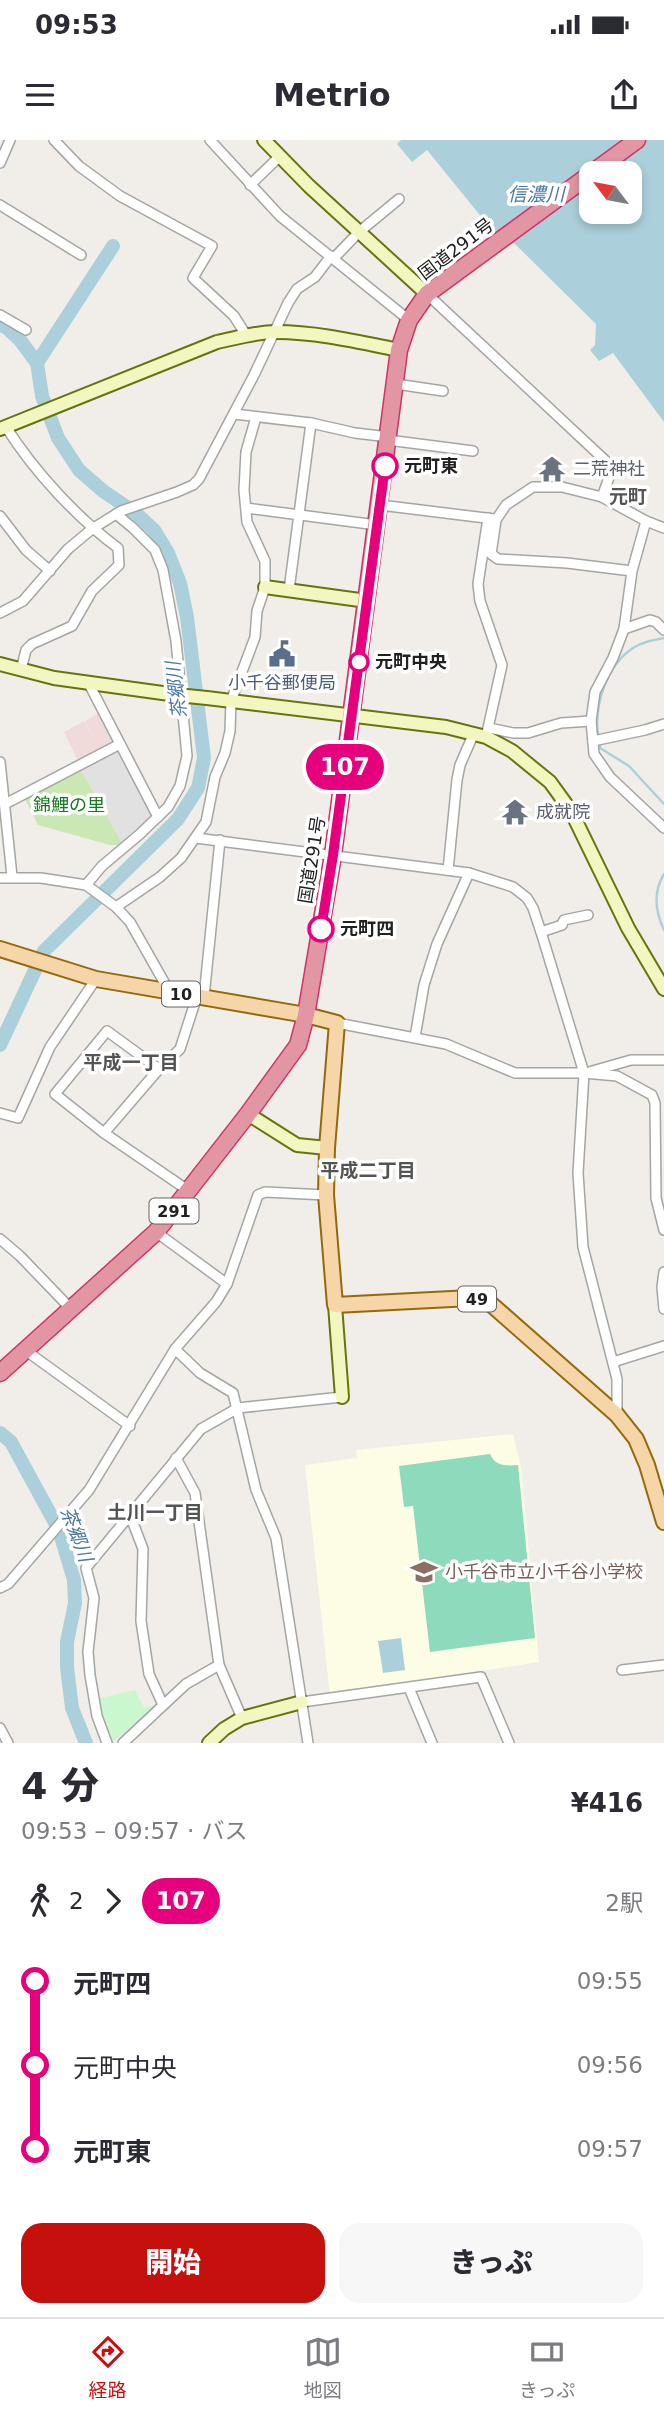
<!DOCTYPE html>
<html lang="ja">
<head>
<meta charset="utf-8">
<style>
  body { margin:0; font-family:"DejaVu Sans","Noto Sans JP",sans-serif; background:#f7f7f7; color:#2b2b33; height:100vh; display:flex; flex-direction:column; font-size:26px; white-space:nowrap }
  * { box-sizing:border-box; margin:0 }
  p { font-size:23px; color:#7c7c81 }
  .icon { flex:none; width:38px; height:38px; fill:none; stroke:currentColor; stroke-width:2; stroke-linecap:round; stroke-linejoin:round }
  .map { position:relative; height:1603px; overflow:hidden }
  .drawer { display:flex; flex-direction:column; background:#fff; flex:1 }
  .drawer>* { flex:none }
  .badge { padding:0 14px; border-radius:23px; font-size:24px; line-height:46px }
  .needle { width:46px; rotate:302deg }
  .controls { position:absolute; left:579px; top:21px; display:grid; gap:14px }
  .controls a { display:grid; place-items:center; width:63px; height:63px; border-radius:14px; background:#fff; box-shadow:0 4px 10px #0003; font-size:35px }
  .map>.badge { position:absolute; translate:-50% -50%; box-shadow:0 0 0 4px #fff }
  .legs { display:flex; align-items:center; gap:10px; height:77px; padding:0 21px; font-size:23px }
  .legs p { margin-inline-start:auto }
  .summary { display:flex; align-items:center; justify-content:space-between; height:119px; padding:0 21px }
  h1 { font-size:38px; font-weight:800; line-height:52px }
  .button { display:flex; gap:14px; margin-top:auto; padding:14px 21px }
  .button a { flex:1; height:80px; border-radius:21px; background:#c5100d; color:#fff; font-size:28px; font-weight:800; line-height:80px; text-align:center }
  .button a+a { background:#f7f7f7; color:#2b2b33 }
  ul { padding:0 21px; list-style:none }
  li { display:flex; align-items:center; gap:24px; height:84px; font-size:26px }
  li i { display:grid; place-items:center; width:10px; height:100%; margin:0 9px; background:currentColor }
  li i::after { content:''; width:18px; height:18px; margin:-9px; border:5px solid; border-radius:50%; background:#fff }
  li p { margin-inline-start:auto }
  li:first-child i { background:linear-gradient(#0000 50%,currentColor 0) }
  li:last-child i { background:linear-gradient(currentColor 50%,#0000 0) }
  .status { display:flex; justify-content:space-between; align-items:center; height:49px; padding:0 35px; background:#fff; direction:ltr }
  .status svg { height:19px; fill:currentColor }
  header { display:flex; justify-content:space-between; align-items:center; height:91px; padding:0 21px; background:#fff; font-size:32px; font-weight:800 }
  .menu { display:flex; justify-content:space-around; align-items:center; height:98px; border-top:2px solid #e1e1e2; background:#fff; font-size:19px; color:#7c7c81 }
  .menu a { display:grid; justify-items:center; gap:4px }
  .menu .current { color:#c5100d }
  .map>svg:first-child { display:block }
</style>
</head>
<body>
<div class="status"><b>09:53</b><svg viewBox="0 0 49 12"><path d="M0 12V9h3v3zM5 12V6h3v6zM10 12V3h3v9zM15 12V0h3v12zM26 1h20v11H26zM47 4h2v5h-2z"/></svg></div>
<header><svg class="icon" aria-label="menu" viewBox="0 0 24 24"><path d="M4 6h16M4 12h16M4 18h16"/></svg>Metrio<svg class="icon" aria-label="share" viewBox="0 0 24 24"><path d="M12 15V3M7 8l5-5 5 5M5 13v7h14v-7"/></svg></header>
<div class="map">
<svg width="664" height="1603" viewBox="0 0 664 1603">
  <rect width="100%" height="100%" fill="#f1eee9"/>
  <!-- commercial -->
  <path fill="#f0dbda" d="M101,572L116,603L79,623L64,592L84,581L94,598L85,581Z"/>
  <!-- education -->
  <path fill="#fdfde5" d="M513,1294L521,1327L539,1522L330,1555L305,1325L357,1318L356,1310Z"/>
  <!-- grass -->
  <path fill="#cbe7b3" d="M80,628L123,705H110L38,685L24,657Z"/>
  <!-- park -->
  <path fill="#caf7ce" d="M135,1550L144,1568L159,1564L111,1603L100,1575L97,1559Z"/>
  <!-- pitch -->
  <path fill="#8ddabd" d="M490,1314C495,1326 506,1326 518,1325L535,1498L430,1512L413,1366L404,1367L399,1326Z"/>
  <!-- parking -->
  <path fill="#e1e1e1" d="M118,611L153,675V679L123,705L80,628L85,624L88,627Z"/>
  <!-- water -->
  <g fill="#acd0db" fill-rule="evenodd">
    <path d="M401,0H664V282L613,213L599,221L590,210L595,205L596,184L516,105L492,90L427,10L412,22L397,4ZM592,33H630V72H592Z"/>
    <path d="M401,1498L405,1530L383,1533L378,1501Z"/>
  </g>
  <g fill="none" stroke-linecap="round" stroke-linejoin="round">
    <!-- stream -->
    <g stroke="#acd0db" stroke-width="2.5">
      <path d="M598,596C594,565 606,526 633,508C642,502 653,500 664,498"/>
      <path d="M600,602V608L629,626L664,664"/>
      <path d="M664,734C653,752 655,771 664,790"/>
    </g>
    <!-- river -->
    <g stroke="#acd0db" stroke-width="14">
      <path d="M0,185L6,187L20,200L37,223L42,256L58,298L79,330L103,351L137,374L154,390L168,413L180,443L187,477L204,618L198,648L178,679L44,811L0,905"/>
      <path d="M37,223L113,106"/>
      <path d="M0,1293L11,1302L59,1390L74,1440L75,1463L67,1502V1527L72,1568L86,1603"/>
    </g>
    <!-- street casing -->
    <g stroke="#a5a5a5" stroke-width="12">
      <g id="street">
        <path d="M54,0L79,26L120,56L212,106L193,138L234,176L246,195"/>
        <path d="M210,0L280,76L409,180"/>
        <path d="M0,23L10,0"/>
        <path d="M250,45L279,17"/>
        <path d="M0,65L81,115"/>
        <path d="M334,118L359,92L399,59"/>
        <path d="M427,154L609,324L611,332L602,357"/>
        <path d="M0,175L26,190"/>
        <path d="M396,244L443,251"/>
        <path d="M234,274L311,283L355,293L389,297"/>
        <path d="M6,287C34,331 76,377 118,408L119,425L92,451L72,486L32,504L26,510L21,530"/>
        <path d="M388,300L473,311"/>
        <path d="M380,365L494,379"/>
        <path d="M246,368L377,385"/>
        <path d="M0,376L26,410L50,431"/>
        <path d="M646,381L664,388"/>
        <path d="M632,431L567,423L498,419L491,414L496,380L506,365L533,347H562L602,357L646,381L632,431L624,489L613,518L595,552L591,581L594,614L610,637L664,688"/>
        <path d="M289,450L311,283"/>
        <path d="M0,473L23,461L68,409L92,389L121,371L177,352L193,345L199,339L254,235L288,163L297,149L315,137L331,116"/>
        <path d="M624,489L650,480L656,482L664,490"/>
        <path d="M89,544L158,677"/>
        <path d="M489,588L513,593H528L561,583L591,581"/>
        <path d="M486,597L502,525L480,461L478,444L488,378"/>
        <path d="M593,601L645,590L664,584"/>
        <path d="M0,622L12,736"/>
        <path d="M5,664L120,604"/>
        <path d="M196,698L469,733L513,747L527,758L533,768L541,792L584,933L578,1033L583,1107L617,1239V1275"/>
        <path d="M448,730L457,640L460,625L474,593"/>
        <path d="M0,738H41L86,745L116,767L130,782L164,842L165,851"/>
        <path d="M86,745L102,726L140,694L168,667L180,646L187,616L176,501L163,430L155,410L133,388L116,374"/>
        <path d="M116,767L160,737L181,718L206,682L215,637L225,613L230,591L231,561L255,497L257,471L265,447V421L247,382L244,350L246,312L256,277"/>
        <path d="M541,792L562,785L564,780L588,775"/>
        <path d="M204,857L220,700"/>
        <path d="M337,883L446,904L515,933H584L617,936L652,955L655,963L656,1058L664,1090"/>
        <path d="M415,897L424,845L437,804L469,733"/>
        <path d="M159,929L107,891L55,954L104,993L189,1051"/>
        <path d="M589,932L631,920H664"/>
        <path d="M0,973L18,978L50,907L96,839"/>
        <path d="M104,993L159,929L180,909L197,856"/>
        <path d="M156,1092L227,1144"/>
        <path d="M0,1099L20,1116L71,1169"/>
        <path d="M664,1132L662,1147L664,1169"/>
        <path d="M175,1209L200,1233L233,1253L256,1350L276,1398L308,1603"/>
        <path d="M25,1210L130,1286"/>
        <path d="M613,1222L664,1206"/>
        <path d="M176,1318L195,1353L219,1525L242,1578"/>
        <path d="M130,1375L143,1409L141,1481L149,1534L163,1565"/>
        <path d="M0,1448L8,1444L89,1350L175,1209L216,1162L227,1144L258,1055L265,1052L326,1055"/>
        <path d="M622,1530L664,1525"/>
        <path d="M409,1548L432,1603"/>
        <path d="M302,1562L481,1537L509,1603"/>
        <path d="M0,1588L8,1603"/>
        <path d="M107,1603L97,1576L90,1535L88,1512L94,1458L86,1428L201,1289L238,1268L342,1257"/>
        <path d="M123,1603L186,1544L219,1525"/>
      </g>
    </g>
    <!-- secondary casing -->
    <g stroke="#67740c" stroke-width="16">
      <g id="secondary">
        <path d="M264,0L309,46L427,154"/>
        <path d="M0,289L217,202C237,198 256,192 276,192C317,192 359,202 399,210"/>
        <path d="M265,447L367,461"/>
        <path d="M0,524L54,538L177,555"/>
        <path d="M207,558L446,587L486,597L512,611L550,642L571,671L628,788L664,849"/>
        <path d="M248,974L297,1005L327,1008"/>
        <path d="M335,1165L342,1257"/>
        <path d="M209,1603L224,1589L242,1578L302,1562"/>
      </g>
    </g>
    <!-- primary casing -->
    <g stroke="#94690a" stroke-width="18">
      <path id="primary" d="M0,809L96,839L306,875L337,883L327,1008L326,1055L335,1165L471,1158L482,1160L492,1165L617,1275L636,1299L647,1325L664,1382"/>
    </g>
    <!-- highway casing -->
    <g stroke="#d03467" stroke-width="19">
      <path id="highway" d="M0,1233L156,1092L248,974L298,905L306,875L333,715L399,210L409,180L427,154L637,0"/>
    </g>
    <!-- street -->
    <use href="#street" stroke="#fff" stroke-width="9"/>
    <!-- secondary -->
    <use href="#secondary" stroke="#f3f6c1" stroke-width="12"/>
    <!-- primary -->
    <use href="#primary" stroke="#f6d6a8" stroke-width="14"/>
    <!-- highway -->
    <use href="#highway" stroke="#e296a3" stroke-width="16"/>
    <!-- secondary-bridge casing -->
    <g stroke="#67740c" stroke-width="16" stroke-linecap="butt">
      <path id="secondary-bridge" d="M177,555L207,558"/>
    </g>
    <!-- secondary-bridge -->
    <use href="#secondary-bridge" stroke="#f3f6c1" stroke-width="12"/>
  </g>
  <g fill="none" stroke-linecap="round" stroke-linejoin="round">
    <!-- line-1 casing -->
    <g stroke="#fff" stroke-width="16">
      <path id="line-1" d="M321,789L333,715L385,326"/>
    </g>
    <!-- line-1 -->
    <use href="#line-1" stroke="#e6007e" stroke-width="10"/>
  </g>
  <!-- icons -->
  <defs>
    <g id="temple-bare" transform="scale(2.1)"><path d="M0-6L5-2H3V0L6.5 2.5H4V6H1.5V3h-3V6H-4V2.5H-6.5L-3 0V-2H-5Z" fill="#6b7280" stroke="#fff" stroke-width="2.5" paint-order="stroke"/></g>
    <g id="civic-bare" transform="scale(2.1)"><path d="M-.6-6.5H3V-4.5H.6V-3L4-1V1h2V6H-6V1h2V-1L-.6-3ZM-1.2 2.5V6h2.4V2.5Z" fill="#5c6f8a" stroke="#fff" stroke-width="2.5" paint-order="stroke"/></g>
    <g id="school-bare" transform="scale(2.1)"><path d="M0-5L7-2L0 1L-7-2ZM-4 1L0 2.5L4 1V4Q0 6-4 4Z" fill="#8d6e63" stroke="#fff" stroke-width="2.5" paint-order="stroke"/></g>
  </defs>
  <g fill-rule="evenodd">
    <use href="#temple-bare" x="552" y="329"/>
    <use href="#civic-bare" x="282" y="514"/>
    <use href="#temple-bare" x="515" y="672"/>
    <use href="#school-bare" x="424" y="1432"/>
  </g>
  <!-- markers -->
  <g fill="#fff" stroke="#e6007e" stroke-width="3.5">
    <circle cx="385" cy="326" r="12"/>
    <circle cx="359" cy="522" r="9"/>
    <circle cx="321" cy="789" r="12"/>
  </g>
  <g text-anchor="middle" stroke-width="7" stroke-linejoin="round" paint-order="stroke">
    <!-- shield labels -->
    <g fill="#fff" stroke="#646464" stroke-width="2">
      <rect x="162" y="841.5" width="38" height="25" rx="5"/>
      <rect x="149.5" y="1058.5" width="49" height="25" rx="5"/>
      <rect x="458" y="1146.5" width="38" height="25" rx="5"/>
    </g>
    <g font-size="16" font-weight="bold" fill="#212121">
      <text x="181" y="860">10</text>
      <text x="174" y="1077">291</text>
      <text x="477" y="1165">49</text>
    </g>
    <!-- street labels -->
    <g font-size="18" fill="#212121" stroke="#fff">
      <text transform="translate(456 109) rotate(-37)" y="6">国道291号</text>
      <text transform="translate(312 720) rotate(-81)" y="6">国道291号</text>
    </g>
    <!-- stop labels -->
    <g font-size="18" font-weight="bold" fill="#212121" stroke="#fff" text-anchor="start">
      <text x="404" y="332">元町東</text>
      <text x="375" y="528">元町中央</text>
      <text x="340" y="795">元町四</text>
    </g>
    <!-- worship labels -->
    <g font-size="18" fill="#5b616d" stroke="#fff" text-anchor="start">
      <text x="573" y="335">二荒神社</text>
      <text x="536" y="678">成就院</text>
    </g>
    <!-- service labels -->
    <g font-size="18" fill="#4e5e75" stroke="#fff">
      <text x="282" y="549">小千谷郵便局</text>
    </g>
    <!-- park labels -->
    <g font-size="18" fill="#137b1e" stroke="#fff">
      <text x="69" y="671">錦鯉の里</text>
    </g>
    <!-- education labels -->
    <g font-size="18" fill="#785e54" stroke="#fff" text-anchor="start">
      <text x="445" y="1438">小千谷市立小千谷小学校</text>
    </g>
    <!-- water labels -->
    <g font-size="19" font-style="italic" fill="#5079a4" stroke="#fff">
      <text x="536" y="61">信濃川</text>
      <text transform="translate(176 550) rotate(-97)" y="7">茶郷川</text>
      <text transform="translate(77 1394) rotate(69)" y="7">茶郷川</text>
    </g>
    <!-- neighbourhood labels -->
    <g font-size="19" font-weight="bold" fill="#545454" stroke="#fff">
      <text x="628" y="363">元町</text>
      <text x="131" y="929">平成一丁目</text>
      <text x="368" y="1037">平成二丁目</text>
      <text x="155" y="1379">土川一丁目</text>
    </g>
  </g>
</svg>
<div class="controls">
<a><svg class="needle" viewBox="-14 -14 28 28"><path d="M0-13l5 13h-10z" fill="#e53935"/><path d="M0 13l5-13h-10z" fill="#7c7c81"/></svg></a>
</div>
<b class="badge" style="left:345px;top:627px;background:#e6007e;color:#fff">107</b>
</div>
<section class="drawer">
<div class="summary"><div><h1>4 分</h1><p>09:53 – 09:57 · バス</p></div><b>¥416</b></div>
<div class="legs"><svg class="icon" aria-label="walk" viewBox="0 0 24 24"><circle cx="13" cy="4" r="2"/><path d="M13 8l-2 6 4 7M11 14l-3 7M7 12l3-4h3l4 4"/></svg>2<svg class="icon" aria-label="forward" viewBox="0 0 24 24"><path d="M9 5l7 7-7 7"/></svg><b class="badge" style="background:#e6007e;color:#fff">107</b><p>2駅</p></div>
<ul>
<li><i style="color:#e6007e"></i><b>元町四</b><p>09:55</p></li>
<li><i style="color:#e6007e"></i><span>元町中央</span><p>09:56</p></li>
<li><i style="color:#e6007e"></i><b>元町東</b><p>09:57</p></li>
</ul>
<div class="button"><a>開始</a><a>きっぷ</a></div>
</section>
<nav class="menu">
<a class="current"><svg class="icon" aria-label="directions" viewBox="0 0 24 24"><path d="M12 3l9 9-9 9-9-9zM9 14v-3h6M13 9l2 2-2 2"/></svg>経路</a>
<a><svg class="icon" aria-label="map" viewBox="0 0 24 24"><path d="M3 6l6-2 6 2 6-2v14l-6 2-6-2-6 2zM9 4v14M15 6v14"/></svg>地図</a>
<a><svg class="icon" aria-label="tickets" viewBox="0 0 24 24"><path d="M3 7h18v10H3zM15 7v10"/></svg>きっぷ</a>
</nav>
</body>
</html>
